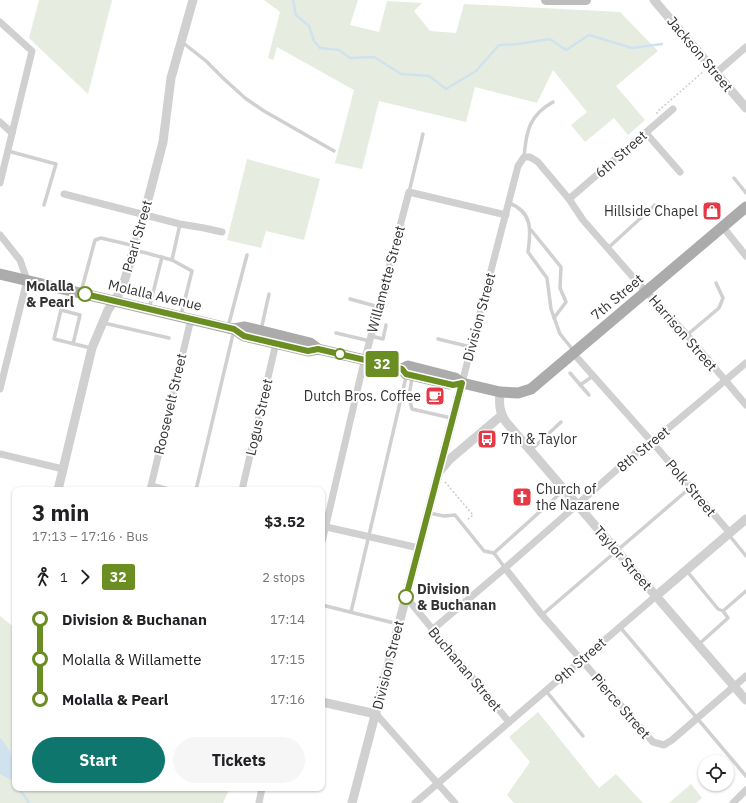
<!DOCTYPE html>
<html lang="en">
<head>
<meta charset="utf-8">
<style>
  body { margin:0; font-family:"IBM Plex Sans",sans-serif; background:#f6f6f6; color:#202124; height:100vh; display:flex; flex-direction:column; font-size:15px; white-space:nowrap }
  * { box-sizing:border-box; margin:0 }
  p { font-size:13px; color:#757577 }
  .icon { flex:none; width:22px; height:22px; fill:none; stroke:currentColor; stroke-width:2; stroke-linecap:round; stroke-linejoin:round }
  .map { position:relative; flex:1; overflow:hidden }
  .drawer { position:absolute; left:12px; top:487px; width:313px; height:304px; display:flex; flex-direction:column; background:#fff; border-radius:8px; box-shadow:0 1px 3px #0004 }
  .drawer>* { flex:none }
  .badge { padding:0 8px; border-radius:3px; font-size:14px; line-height:26px }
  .buttons { position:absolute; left:698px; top:755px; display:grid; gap:8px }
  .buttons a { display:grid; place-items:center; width:36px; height:36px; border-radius:50%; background:#fff; box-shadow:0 1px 3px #0004; font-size:20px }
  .map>.badge { position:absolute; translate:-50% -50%; box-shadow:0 0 0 2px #fff }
  .legs { display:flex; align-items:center; gap:6px; height:44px; padding:0 20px; font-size:13px }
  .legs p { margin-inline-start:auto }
  .summary { display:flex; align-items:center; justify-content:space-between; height:68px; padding:0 20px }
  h1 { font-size:22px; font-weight:800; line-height:30px }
  .primary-button { display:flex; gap:8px; margin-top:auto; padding:8px 20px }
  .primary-button a { flex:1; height:46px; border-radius:24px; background:#0f766e; color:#fff; font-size:16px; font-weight:800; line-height:46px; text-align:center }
  .primary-button a+a { background:#f6f6f6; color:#202124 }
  ul { padding:0 20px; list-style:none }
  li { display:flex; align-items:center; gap:14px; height:40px; font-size:15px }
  li i { display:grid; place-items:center; width:6px; height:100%; margin:0 5px; background:currentColor }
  li i::after { content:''; width:10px; height:10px; margin:-5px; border:3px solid; border-radius:50%; background:#fff }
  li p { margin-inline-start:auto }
  li:first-child i { background:linear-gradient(#0000 50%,currentColor 0) }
  li:last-child i { background:linear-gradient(currentColor 50%,#0000 0) }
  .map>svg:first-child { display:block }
</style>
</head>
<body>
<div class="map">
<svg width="746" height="803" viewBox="0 0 746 803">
  <rect width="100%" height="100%" fill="#fff"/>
  <!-- green -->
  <g fill="#e6ecdf">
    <path d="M39,0H112L88,94L29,38Z"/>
    <path d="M264,0H358L350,25L379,32L387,1L422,3L414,11L430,31L456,33L464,4L620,12L658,51L616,86L645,120L628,135L614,118L585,142L571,125L587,112L553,70L537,103L475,87L466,122L379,101L362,169L335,163L354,90L277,47L273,60L268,58L280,12Z"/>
    <path d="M247,159L320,179L304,240L266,231L261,248L227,240Z"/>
    <path d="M0,616L15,628V788H230L223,803H0Z"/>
    <path d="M538,712L599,788L616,774L643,803H514L507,795L530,762L509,737Z"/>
    <path d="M691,784L702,798L696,803H669Z"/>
  </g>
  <!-- water -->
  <path fill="#cfe2ee" d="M0,738C13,751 15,764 15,782L0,774Z"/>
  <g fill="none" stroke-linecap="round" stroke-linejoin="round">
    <!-- stream -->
    <g stroke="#cfe2ee" stroke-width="2.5">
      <path d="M293,0L296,15L309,26L314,41L320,48L339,50L350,58L374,57L401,74L429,76L446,89L476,71L499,45L518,44L550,39L566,50L589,35L632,48L662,44"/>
      <path d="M19,788L29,803"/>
    </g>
    <!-- path -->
    <g stroke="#cdcdcd" stroke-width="1.5" stroke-dasharray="2 2" stroke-linecap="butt">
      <path d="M657,114V112L704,71"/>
      <path d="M445,482L473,515L467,520"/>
    </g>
    <!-- service -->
    <g stroke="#d0d0d0" stroke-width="3.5">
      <path d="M182,42L206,61L224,79L245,98L264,111L334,151"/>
      <path d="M8,151L56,164L44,205"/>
      <path d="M524,157C526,132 529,115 553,102"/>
      <path d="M734,178L746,193"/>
      <path d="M409,192L423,134"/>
      <path d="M509,203C533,212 531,231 528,252L547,278L551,309L560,334L574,351"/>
      <path d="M531,230L561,267L560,288L566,302L554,318"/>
      <path d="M608,248L655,205"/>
      <path d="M135,250L172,260L192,271L181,315"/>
      <path d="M172,260L180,224"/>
      <path d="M81,292L95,240L101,238L135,246"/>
      <path d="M350,299L379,307"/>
      <path d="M149,309L162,257"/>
      <path d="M104,323L169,338"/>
      <path d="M228,327L247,255"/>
      <path d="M261,330L269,294"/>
      <path d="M336,333L370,341"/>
      <path d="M687,335L719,308L723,298L716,283"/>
      <path d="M371,336L383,339L386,325"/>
      <path d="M438,339L471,347"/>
      <path d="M73,344L80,315L61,310L54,339L91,348"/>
      <path d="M570,373L589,395"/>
      <path d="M412,378L409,396L412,409L451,418"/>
      <path d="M580,385L593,376"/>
      <path d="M531,450L561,422"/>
      <path d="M196,490L234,330"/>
      <path d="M429,513L444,516L455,515L484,551L494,553L505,568"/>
      <path d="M729,535L746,556"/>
      <path d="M494,553L564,490"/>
      <path d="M686,570L718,609L723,611"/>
      <path d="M322,605L398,624"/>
      <path d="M351,612L406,377"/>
      <path d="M542,615L691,487"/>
      <path d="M620,627L746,776"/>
      <path d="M698,645L728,618L723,611L746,591"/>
      <path d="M546,691L583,736"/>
    </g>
    <!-- minor -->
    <g stroke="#d0d0d0" stroke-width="7">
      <path d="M0,22L32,51L0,183"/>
      <path d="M716,73L746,47"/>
      <path d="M0,122L12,133"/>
      <path d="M646,133L680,172"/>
      <path d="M64,194L180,224L204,228L222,232"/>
      <path d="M569,199L673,109"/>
      <path d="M723,227L746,256"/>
      <path d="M0,235L20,260L27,280L0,389"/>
      <path d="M573,353L652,442L730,533"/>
      <path d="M462,383L518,166L524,157H530L538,162L569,199L583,220L639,284L687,335L746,405"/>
      <path d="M0,454L63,469"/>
      <path d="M151,486L166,490"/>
      <path d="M150,490L191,319"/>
      <path d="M242,490L276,343"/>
      <path d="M322,526L419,548"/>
      <path d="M322,542L362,370L409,192L506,215"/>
      <path d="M505,568L542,615L653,742L664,745L672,740L746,676"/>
      <path d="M406,597L509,722"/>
      <path d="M432,630L505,568L637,452L652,442L746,363"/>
      <path d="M376,714L455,803"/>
      <path d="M259,803L262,788"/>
      <path d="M415,803L656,596"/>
      <path d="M733,803L746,790"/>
    </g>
    <!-- tertiary -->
    <g stroke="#d0d0d0" stroke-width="9">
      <path d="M654,0L746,108"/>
      <path d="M500,392C499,404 499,412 506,422L617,551L746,700"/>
      <path d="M441,470L450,459L502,415"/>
      <path d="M58,490L92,348L108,310L122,289L144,215L163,142L171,78L193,0"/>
      <path d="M656,596L746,519"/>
      <path d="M322,702L376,714"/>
      <path d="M352,803L462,383"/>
    </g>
    <!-- secondary -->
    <path stroke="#bdbdbd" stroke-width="10" d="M546,0H586"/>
    <!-- primary -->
    <g stroke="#ababab" stroke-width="11">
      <path d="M0,274L228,328L234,329L245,327L310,343L318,349"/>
      <path d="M234,329L244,336L308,351L318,349L365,360L402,369L406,374L449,384"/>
      <path d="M402,369L408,366L455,378L462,383L500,392L518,393L531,389L746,207"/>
    </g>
  </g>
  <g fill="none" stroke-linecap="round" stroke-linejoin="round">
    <!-- line-1 casing -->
    <g stroke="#fff" stroke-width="9">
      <path id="line-1" d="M85,294L234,329L244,336L308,351L318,349L365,360L402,369L406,374L453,385L462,383L406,597"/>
    </g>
    <!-- line-1 -->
    <use href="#line-1" stroke="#6b8e23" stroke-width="6"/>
  </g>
  <!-- icons -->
  <defs>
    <g id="shop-square" transform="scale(1)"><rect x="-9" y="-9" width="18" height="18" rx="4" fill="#e63946" stroke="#fff"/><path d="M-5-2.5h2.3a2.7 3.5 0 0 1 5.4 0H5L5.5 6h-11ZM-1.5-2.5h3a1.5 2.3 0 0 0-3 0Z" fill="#fff"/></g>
    <g id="cafe-square" transform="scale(1)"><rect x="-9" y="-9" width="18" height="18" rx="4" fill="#e63946" stroke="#fff"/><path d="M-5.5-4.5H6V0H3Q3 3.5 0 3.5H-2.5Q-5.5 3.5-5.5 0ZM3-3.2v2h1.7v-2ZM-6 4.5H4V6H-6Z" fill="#fff"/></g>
    <g id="bus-square" transform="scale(1)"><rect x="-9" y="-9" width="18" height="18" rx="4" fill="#e63946" stroke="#fff"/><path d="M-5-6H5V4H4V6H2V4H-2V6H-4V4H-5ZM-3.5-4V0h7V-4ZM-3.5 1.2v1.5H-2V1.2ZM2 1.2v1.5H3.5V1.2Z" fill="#fff"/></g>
    <g id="church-square" transform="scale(1)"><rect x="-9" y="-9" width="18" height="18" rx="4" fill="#e63946" stroke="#fff"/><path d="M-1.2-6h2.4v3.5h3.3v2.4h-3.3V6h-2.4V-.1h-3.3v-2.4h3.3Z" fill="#fff"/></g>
  </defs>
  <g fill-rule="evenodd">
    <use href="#shop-square" x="712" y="211"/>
    <use href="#cafe-square" x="435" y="396"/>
    <use href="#bus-square" x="487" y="439"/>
    <use href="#church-square" x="522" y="497"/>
  </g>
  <!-- markers -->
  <g fill="#fff" stroke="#6b8e23" stroke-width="2">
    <circle cx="85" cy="294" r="7"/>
    <circle cx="340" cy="354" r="5"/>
    <circle cx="406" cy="597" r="7"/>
  </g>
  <g text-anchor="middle" stroke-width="4" stroke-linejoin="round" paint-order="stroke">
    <!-- street labels -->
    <g font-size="14" fill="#333" stroke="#fff">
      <text transform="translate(700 54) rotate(50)" y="5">Jackson Street</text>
      <text transform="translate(621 154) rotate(-41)" y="5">6th Street</text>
      <text transform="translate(137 236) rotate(-74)" y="5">Pearl Street</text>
      <text transform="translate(386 279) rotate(-75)" y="5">Willamette Street</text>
      <text transform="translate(155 295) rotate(13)" y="5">Molalla Avenue</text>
      <text transform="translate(617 297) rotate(-40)" y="5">7th Street</text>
      <text transform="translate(479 317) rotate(-75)" y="5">Division Street</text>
      <text transform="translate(683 333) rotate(49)" y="5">Harrison Street</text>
      <text transform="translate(170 404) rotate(-77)" y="5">Roosevelt Street</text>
      <text transform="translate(259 417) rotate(-77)" y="5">Logus Street</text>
      <text transform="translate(643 449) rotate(-39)" y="5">8th Street</text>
      <text transform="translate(691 488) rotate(50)" y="5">Polk Street</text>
      <text transform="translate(623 558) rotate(49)" y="5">Taylor Street</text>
      <text transform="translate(580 661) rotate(-41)" y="5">9th Street</text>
      <text transform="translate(388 665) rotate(-76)" y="5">Division Street</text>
      <text transform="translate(465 669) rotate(50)" y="5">Buchanan Street</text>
      <text transform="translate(621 706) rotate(49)" y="5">Pierce Street</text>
    </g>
    <!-- poi labels -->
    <g font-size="14" fill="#333" stroke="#fff" text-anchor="end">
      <text x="698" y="216">Hillside Chapel</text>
      <text x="421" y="401">Dutch Bros. Coffee</text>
      <text x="501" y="444" text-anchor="start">7th &amp; Taylor</text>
      <text x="536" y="494" text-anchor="start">Church of<tspan x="536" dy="16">the Nazarene</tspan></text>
    </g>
    <!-- stop labels -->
    <g font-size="14" font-weight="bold" fill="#333" stroke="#fff" text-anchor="end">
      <text x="74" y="291">Molalla<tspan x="74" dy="16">&amp; Pearl</tspan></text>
      <text x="417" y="594" text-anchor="start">Division<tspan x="417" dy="16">&amp; Buchanan</tspan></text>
    </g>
  </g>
</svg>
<div class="buttons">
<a><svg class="icon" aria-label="locate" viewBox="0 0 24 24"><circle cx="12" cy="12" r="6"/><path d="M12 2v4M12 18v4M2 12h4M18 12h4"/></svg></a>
</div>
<b class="badge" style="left:382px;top:364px;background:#6b8e23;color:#fff">32</b>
<section class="drawer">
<div class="summary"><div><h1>3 min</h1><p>17:13 – 17:16 · Bus</p></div><b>$3.52</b></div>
<div class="legs"><svg class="icon" aria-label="walk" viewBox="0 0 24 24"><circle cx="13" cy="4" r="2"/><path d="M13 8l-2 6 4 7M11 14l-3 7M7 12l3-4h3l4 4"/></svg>1<svg class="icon" aria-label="forward" viewBox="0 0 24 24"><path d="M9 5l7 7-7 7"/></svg><b class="badge" style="background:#6b8e23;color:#fff">32</b><p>2 stops</p></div>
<ul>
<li><i style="color:#6b8e23"></i><b>Division &amp; Buchanan</b><p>17:14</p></li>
<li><i style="color:#6b8e23"></i><span>Molalla &amp; Willamette</span><p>17:15</p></li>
<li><i style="color:#6b8e23"></i><b>Molalla &amp; Pearl</b><p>17:16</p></li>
</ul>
<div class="primary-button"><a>Start</a><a>Tickets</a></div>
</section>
</div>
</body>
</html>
